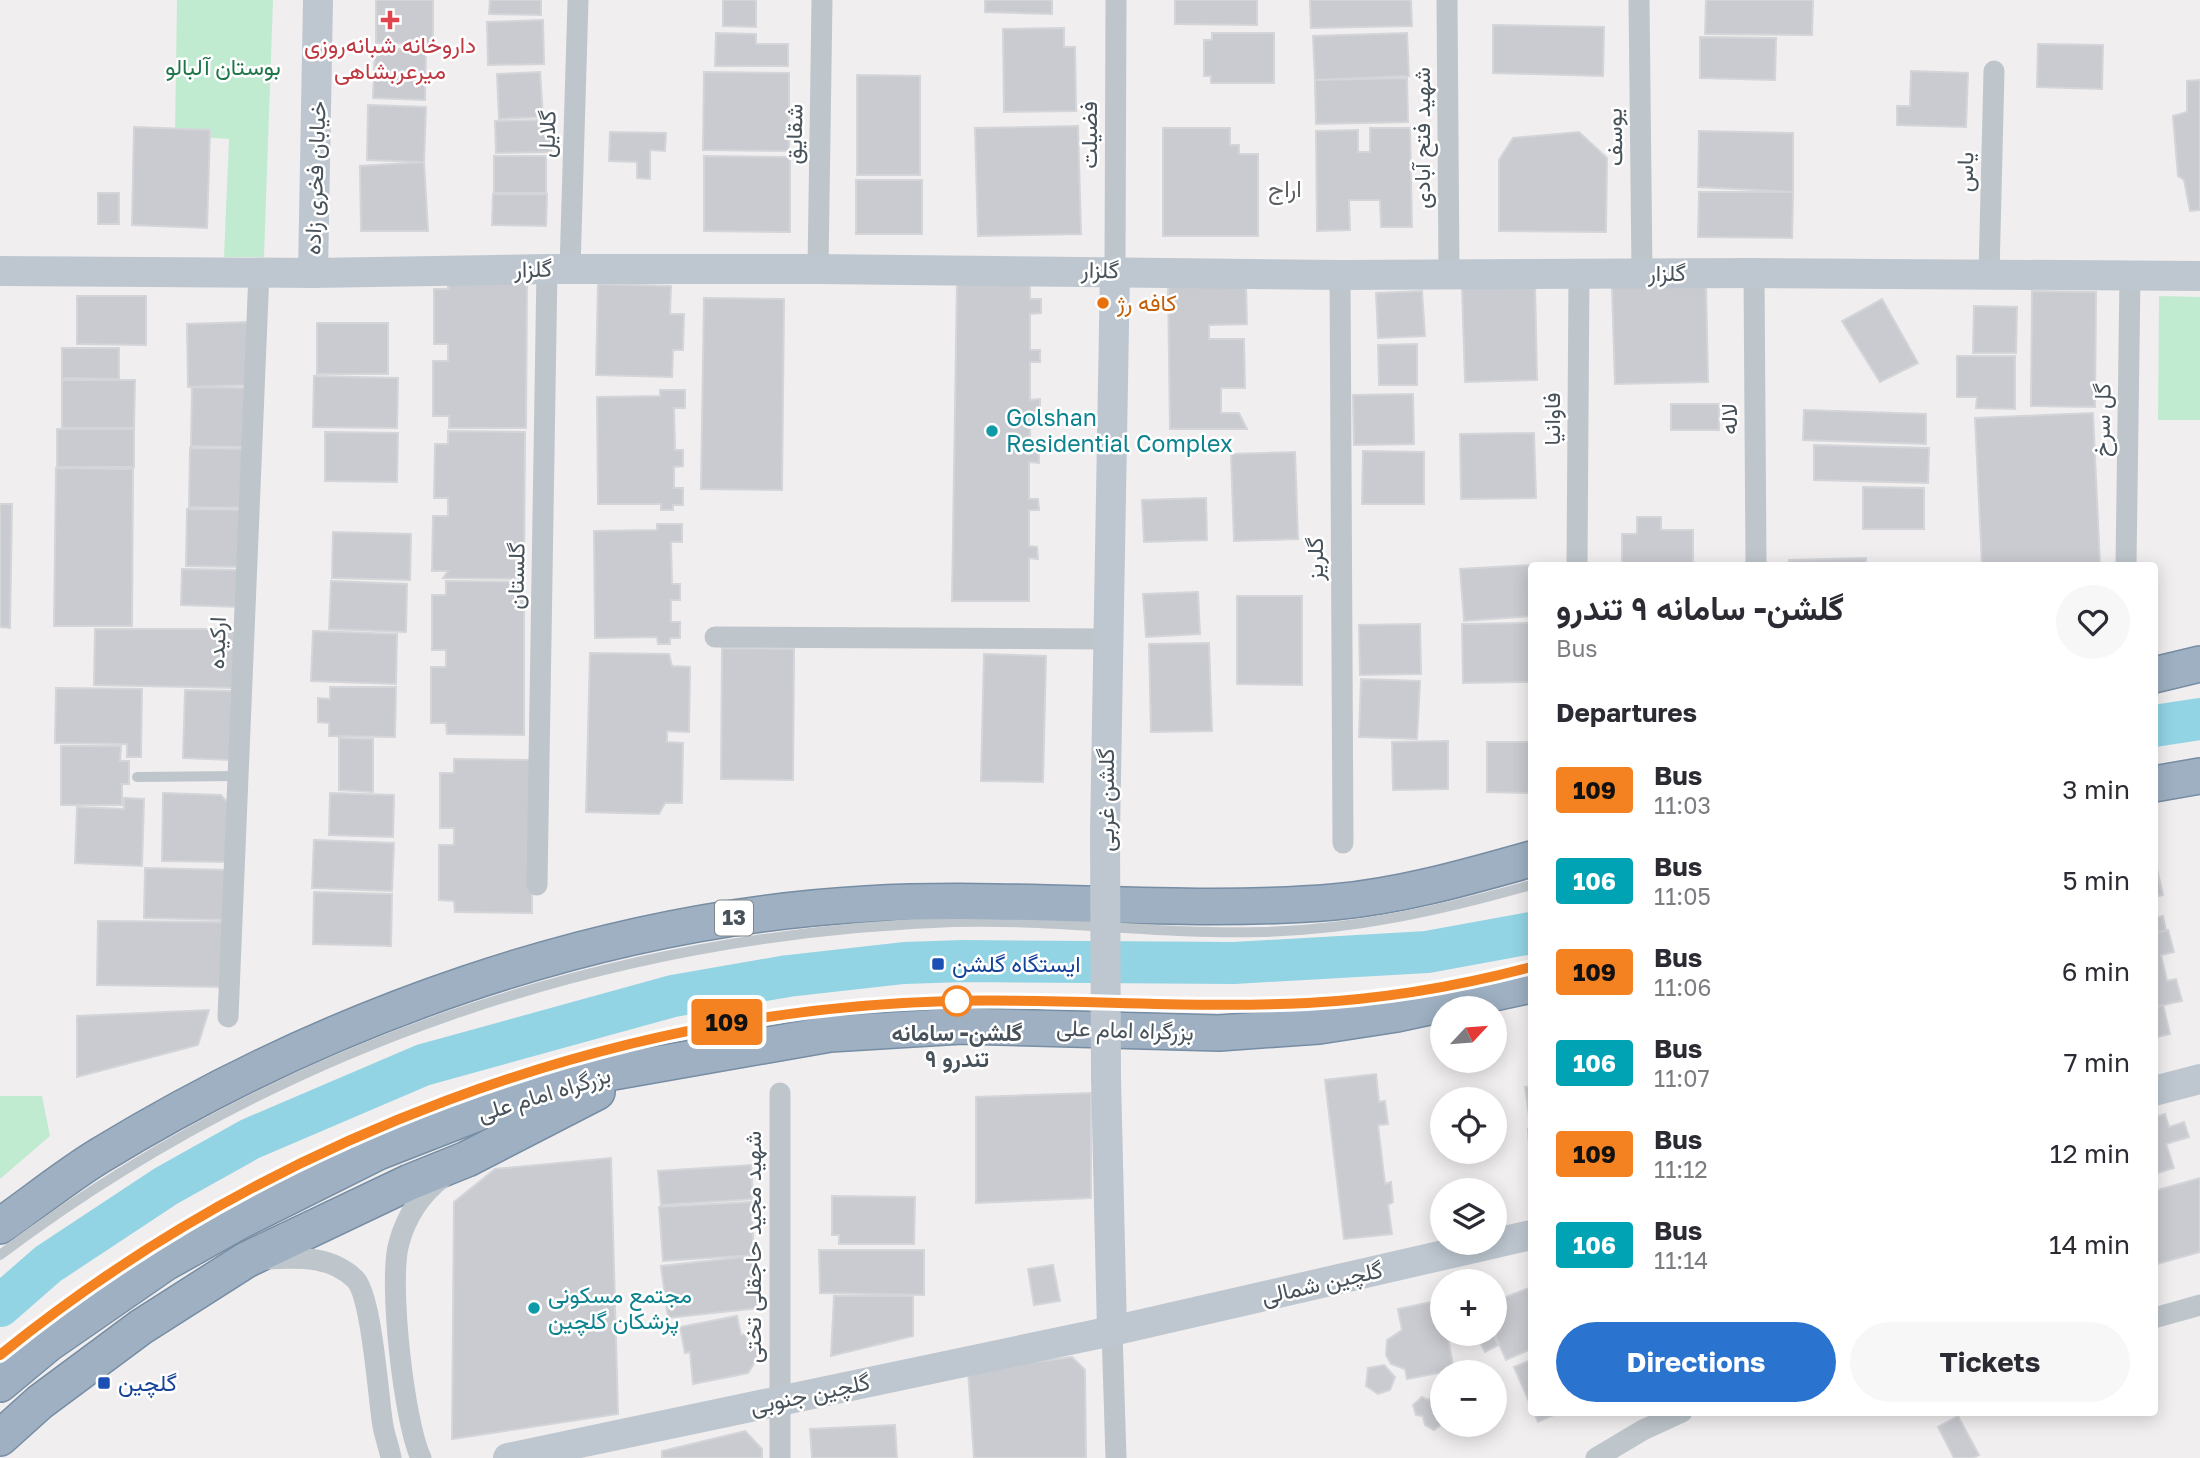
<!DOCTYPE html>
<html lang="en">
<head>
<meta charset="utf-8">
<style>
  body { margin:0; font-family:"Golos Text",Vazirmatn,sans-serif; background:#f7f7f7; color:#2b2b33; height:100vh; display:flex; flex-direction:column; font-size:26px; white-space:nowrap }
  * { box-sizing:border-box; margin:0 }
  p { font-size:23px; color:#7c7c81 }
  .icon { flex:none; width:38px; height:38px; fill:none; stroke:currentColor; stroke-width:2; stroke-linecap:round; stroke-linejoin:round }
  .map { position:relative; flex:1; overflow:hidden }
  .sheet { position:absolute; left:1528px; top:562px; width:630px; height:854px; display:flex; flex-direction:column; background:#fff; border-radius:7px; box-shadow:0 4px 18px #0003 }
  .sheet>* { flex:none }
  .badge { padding:0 14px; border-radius:5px; font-size:24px; line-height:46px }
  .needle { width:46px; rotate:64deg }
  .buttons { position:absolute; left:1430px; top:996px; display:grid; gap:14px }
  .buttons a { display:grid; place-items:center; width:77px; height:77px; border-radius:50%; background:#fff; box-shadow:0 4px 18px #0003; font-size:35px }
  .map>.badge { position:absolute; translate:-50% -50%; box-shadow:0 0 0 4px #fff }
  h2 { padding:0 28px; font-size:26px; line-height:63px }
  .round { display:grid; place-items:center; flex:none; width:74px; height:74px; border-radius:37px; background:#f7f7f7 }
  .summary { display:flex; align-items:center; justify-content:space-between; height:119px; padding:0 28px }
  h1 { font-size:33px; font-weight:700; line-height:52px }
  .cta { display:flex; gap:14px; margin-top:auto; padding:14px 28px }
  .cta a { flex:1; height:80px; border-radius:42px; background:#2a74d0; color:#fff; font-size:28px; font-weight:700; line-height:80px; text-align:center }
  .cta a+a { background:#f7f7f7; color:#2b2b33 }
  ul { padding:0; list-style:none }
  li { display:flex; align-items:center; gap:21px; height:91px; padding:0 28px }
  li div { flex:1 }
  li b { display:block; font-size:26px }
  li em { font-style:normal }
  li .badge { min-width:77px; font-weight:700; text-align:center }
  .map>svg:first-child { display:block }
</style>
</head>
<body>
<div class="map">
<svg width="2200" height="1458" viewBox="0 0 2200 1458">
  <rect width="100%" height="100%" fill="#f1eeef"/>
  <!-- green -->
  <g fill="#c1ebd0">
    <path d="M177,0H273L264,257H224L229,139L175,135Z"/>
    <path d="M2159,296L2200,297V420H2158Z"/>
    <path d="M0,1096H42L50,1136L0,1179Z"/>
  </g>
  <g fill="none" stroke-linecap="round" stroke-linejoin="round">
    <!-- river -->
    <g stroke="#92d4e4" stroke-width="42">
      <path d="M2154,726L2200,719"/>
      <path d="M0,1306L48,1264L166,1186L250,1139L423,1065L673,996L788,976L904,963L964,961L1234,963L1427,952L1531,933"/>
    </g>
  </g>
  <!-- building -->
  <g fill="#c9cbd1" stroke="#d3d5d9" stroke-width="2">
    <path d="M376,0H433V44L376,43Z"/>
    <path d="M490,0H541V15L489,14Z"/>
    <path d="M723,0H756V27L723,26Z"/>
    <path d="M985,0H1052V14L985,12Z"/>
    <path d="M1175,0H1257V25L1175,24Z"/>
    <path d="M1310,0H1411L1412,26L1311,28Z"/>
    <path d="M1706,0H1813L1812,35L1705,34Z"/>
    <path d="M543,20L544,64L488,65L487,22Z"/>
    <path d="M1493,25L1604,27L1603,76L1493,73Z"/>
    <path d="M1064,28V47H1075L1076,111L1004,112L1003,29Z"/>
    <path d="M716,33L756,34V44H788V66H715Z"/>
    <path d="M1212,33H1274V83H1211V76H1204V40H1212Z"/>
    <path d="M1407,33L1409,76L1315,80L1313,36Z"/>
    <path d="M1700,37L1776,38L1775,80L1700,78Z"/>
    <path d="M2038,44L2103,45L2102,89L2037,87Z"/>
    <path d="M375,48L426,50L425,100L373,98Z"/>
    <path d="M1911,71L1968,73L1966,127L1897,125V106H1910Z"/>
    <path d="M540,72L543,117L499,119L497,74Z"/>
    <path d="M704,72L789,73V151L703,150Z"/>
    <path d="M857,75L920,76V175H857Z"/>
    <path d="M1407,78L1408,122L1316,124L1315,80Z"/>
    <path d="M2200,80V210L2190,211L2184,180L2178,176L2173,116L2187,112V81Z"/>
    <path d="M368,105L426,107L424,162L367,160Z"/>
    <path d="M550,120L551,152L496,153L495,121Z"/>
    <path d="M1078,126L1081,234L978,236L975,128Z"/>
    <path d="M134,127L210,130L207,228L132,225Z"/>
    <path d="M1163,128H1230V145H1239V154H1258V236H1163Z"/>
    <path d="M1370,128H1410L1412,227H1381L1380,200H1349L1350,230L1317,231L1316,131L1358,130V152H1370Z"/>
    <path d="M1699,131L1793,133V192L1698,187Z"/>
    <path d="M610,132L666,133L665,151L650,150V179L637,178V162L609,161Z"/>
    <path d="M1579,132L1607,158L1606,232L1499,231V160L1513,138Z"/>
    <rect x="494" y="156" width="52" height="37"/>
    <path d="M704,156L790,157V232L704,231Z"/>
    <path d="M424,162L428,231H361L360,166Z"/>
    <rect x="856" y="180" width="66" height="54"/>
    <path d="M1699,192H1793L1792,238L1698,237Z"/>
    <rect x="98" y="193" width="21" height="31"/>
    <path d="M493,194H547L546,226L492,225Z"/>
    <path d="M448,275L527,276L526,428H449V416H433V361H448V344H434V289H448Z"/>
    <path d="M957,281L1030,283V299H1041V313L1030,314V350H1040V362H1030V400L1040,399V412H1030V450H1039V463L1029,462V499H1038L1039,510H1029V546L1037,547L1038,559L1029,558V601H952Z"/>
    <path d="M598,284L671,286L670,314H684L683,350H673L672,377L596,375Z"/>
    <path d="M1246,285L1247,324L1209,325V339H1244L1245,388H1221V413H1239L1247,429H1170L1168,286Z"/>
    <path d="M1535,285L1537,380L1465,382L1462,286Z"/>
    <path d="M1706,285L1708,382L1615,384L1612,287Z"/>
    <path d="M1422,291L1425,336L1378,338L1376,293Z"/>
    <path d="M2032,291L2096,292L2095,407L2031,406Z"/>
    <path d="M77,296H146V345L77,344Z"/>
    <path d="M704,298L784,299L782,490L701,489Z"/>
    <path d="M1882,299L1918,363L1880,382L1842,321Z"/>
    <path d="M1974,306L2017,307L2016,353H1973Z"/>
    <path d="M247,322L249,385L188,387L187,324Z"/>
    <rect x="317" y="323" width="71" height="51"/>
    <path d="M1417,344V385H1379L1378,345Z"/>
    <path d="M62,348H119V379L62,378Z"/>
    <path d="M1957,356H2015V409L1976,408L1977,397H1957Z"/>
    <path d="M314,376L398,378L397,428L313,427Z"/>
    <path d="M62,380H135L134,428H62Z"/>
    <path d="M192,387L249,388L247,447L191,446Z"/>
    <path d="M660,390H685V408H674L675,450H683V466L674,467V488H683V505H673V510H661V504H598L597,397L660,396Z"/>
    <path d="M1413,394L1414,444L1354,445L1353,395Z"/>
    <rect x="1671" y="404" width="48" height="26"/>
    <path d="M1804,410L1926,414V444L1803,440Z"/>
    <path d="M2093,413L2100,565H1982L1975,418Z"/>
    <rect x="57" y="429" width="77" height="38"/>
    <path d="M448,431L525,432L524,579L443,578L448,571H432L433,516H448V498H434L435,444H448Z"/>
    <path d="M325,432L398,433L397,482L325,481Z"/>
    <path d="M1534,433L1536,498L1461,499L1460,434Z"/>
    <path d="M1814,445L1929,448L1928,483L1814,480Z"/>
    <path d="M190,448L247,449L246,508L189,507Z"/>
    <path d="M1363,451L1424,452V504H1362Z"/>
    <path d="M1295,452L1298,539L1234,541L1231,454Z"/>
    <path d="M56,468L133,469L132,626H54Z"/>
    <path d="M1863,487L1924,488V529H1863Z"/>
    <path d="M1206,498L1207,540L1144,542L1142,500Z"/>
    <path d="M0,504H12L10,628L0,627Z"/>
    <path d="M187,509L244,510V567L186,566Z"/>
    <path d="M1637,517H1661V530H1693V565H1622V534H1637Z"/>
    <path d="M657,524H682V542H671L672,584H680V600H671V622H680V638H670V644H658L657,637L595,638L594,531L657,530Z"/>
    <path d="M333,532L411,534L410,580L332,578Z"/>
    <path d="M1866,558V565H1789V560Z"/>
    <path d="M1531,565V616L1464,621L1460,569Z"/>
    <path d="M182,569L242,570L241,607L181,605Z"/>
    <path d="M331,581L407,584L406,632L329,629Z"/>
    <path d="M446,581L524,582V735L447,734L446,723H431V667H446V650H432V595H446Z"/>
    <path d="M1198,592L1200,634L1146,637L1143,594Z"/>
    <path d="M1237,596H1302V685L1237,684Z"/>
    <path d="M1531,623V682L1463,683L1462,624Z"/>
    <path d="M1420,624L1421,674L1360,675L1359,625Z"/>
    <path d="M95,629H238L237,688L94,685Z"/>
    <path d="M313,631L397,634L396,684L311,681Z"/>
    <path d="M1209,643L1212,731L1151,732L1149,644Z"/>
    <path d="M722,648L794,649L793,780L721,779Z"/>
    <path d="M590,653L669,654L672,666L690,667L689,732L667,731V742L683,743L682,803H665L659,814L586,812Z"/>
    <path d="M984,654L1046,656L1043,782L981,781Z"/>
    <path d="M1361,679L1420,681L1417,739L1359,737Z"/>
    <path d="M330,687H396L395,737L329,736V723L318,722V698L330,699Z"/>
    <path d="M56,688L142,689L141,757H127V744L55,743Z"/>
    <path d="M185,690L232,691L230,760L183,758Z"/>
    <path d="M339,738L373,739V792L339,790Z"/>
    <path d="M1448,741V789L1393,790L1392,742Z"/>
    <path d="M1487,742H1531V793L1487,792Z"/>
    <path d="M61,746H121L120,761H129V784H122V805H61Z"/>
    <path d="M454,759L532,760V913L455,912L454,901L439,900V845H454V828H440V773H454Z"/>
    <path d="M163,793L221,795L233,809L232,862L162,861Z"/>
    <path d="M330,793L394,795L393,837L329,835Z"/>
    <path d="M124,798L144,799L142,866L75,863L77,807L124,809Z"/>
    <path d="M314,840L394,843L392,891L312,888Z"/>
    <path d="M2154,856L2163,895L2154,897Z"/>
    <path d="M145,868L230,870L228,920L144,918Z"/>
    <path d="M314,892L392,894L391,946L313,944Z"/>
    <path d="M2163,916L2166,931L2154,934V918Z"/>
    <path d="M98,921L225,922L224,987L97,985Z"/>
    <path d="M2168,930L2174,952L2161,955L2167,981L2176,979L2182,1001L2154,1007V934Z"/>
    <path d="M2163,1005L2170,1034L2154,1038V1008Z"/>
    <path d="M209,1010L198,1045L77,1077V1016Z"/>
    <path d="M1376,1074L1379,1102L1385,1101L1388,1124L1378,1125L1385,1184L1391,1182L1393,1202L1388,1205L1392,1234L1344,1239L1325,1080Z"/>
    <path d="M1531,1086V1160H1530L1528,1129H1531L1525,1087Z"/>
    <path d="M1091,1093V1198L976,1203V1097Z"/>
    <path d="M2165,1114L2169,1127L2184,1122L2189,1137L2166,1144L2174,1168L2154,1174V1117Z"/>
    <path d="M611,1158L618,1414L452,1439L454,1202L495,1169Z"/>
    <path d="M751,1165L753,1199L661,1205L658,1171Z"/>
    <path d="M2200,1178V1252L2154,1265V1191Z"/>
    <path d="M832,1196L915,1197L914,1244H839V1235H832Z"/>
    <path d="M751,1202L754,1255L663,1261L659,1207Z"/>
    <path d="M819,1250H924V1295L820,1293Z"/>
    <path d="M753,1256L758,1308L668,1318L661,1266Z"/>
    <path d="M1053,1265L1060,1301L1034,1305L1028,1269Z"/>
    <path d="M1529,1288L1531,1349L1506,1360L1496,1337L1494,1302Z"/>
    <path d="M834,1296H913V1336L831,1356Z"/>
    <path d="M1440,1300L1442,1334H1447L1454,1370L1407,1379L1405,1369L1391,1364L1386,1355L1387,1340L1402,1330L1398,1309Z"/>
    <path d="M737,1316L741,1335L746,1334L748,1345L755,1344L758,1357L748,1373L693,1384L690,1352L685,1353L680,1327Z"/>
    <path d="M1476,1334H1493L1498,1345L1485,1352Z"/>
    <path d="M1072,1357L1085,1370L1086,1458H974L968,1371Z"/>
    <path d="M1531,1360V1406L1514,1367Z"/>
    <path d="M1384,1365L1395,1377L1390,1390L1378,1394L1366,1386L1368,1368Z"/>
    <path d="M1434,1395L1442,1399V1424L1434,1430L1425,1425L1423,1416L1416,1415L1413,1405L1422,1397L1428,1400Z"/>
    <path d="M1534,1412H1560L1538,1422Z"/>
    <path d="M1958,1416L1979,1455L1973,1458H1954L1938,1427Z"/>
    <path d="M895,1425L897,1458H812L810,1429Z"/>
    <path d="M745,1431L762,1449V1458H662V1451Z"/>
  </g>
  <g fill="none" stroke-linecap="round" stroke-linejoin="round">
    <!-- trunk casing -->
    <g stroke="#768da4" stroke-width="38">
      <g id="trunk">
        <path d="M2154,675L2200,664"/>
        <path d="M2154,784L2200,776"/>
        <path d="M0,1226C33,1203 65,1177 99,1156C326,1017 599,919 866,904C1022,895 1179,915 1334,902C1401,896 1467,877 1531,859"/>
        <path d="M0,1384L48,1344L165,1263L240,1221L378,1152L501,1104L579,1078L830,1034L962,1026L1219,1033L1319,1026L1397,1014L1531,985"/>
        <path d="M0,1438L40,1402L141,1327L246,1260L410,1182L467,1159L597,1092"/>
      </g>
    </g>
    <!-- service -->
    <g stroke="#bec6cc" stroke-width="10">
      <path d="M137,777L238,776"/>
      <path d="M0,1255C277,1047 609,934 954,922C1057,919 1159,935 1261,932C1354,930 1443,910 1531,885"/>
      <path d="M0,1355C265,1139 606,1012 948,1001C1012,999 1077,999 1141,1002C1198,1004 1255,1007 1312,1003C1360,999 1409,992 1457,984"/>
    </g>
    <!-- minor -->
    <g stroke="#bec6cc" stroke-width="21">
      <path d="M1447,0L1449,275"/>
      <path d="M1639,0L1642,273"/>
      <path d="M570,269L578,0"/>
      <path d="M818,269L822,0"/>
      <path d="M1115,270L1116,0"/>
      <path d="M1754,273L1756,565"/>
      <path d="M1340,275L1343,843"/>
      <path d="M1989,275L1994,71"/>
      <path d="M1577,565L1579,273"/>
      <path d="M2126,565L2130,276"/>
      <path d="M715,637L1107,639"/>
      <path d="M537,885L547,269"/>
      <path d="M228,1017L259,272"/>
      <path d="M262,1259C295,1258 329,1254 355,1279C372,1296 378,1397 383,1426C385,1437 389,1447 391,1458"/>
      <path d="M2154,1318L2200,1305"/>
      <path d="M1112,1331L1116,1458"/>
      <path d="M421,1458C404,1423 388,1280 399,1243C406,1217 421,1194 443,1177"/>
      <path d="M780,1458V1093"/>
      <path d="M1596,1458L1643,1430L1682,1412"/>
    </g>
    <!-- secondary -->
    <g stroke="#bec7d0" stroke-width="30">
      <path d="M0,271L313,273L547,269H818L1340,275L1754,273L2200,276"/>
      <path d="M313,273L318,0"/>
      <path d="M1105,833L1115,270"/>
      <path d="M1106,1078L1112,1331"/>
      <path d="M2154,1091L2200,1079"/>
      <path d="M508,1458L1112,1331L1531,1235"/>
    </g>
    <!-- trunk -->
    <use href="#trunk" stroke="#9eb0c2" stroke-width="35"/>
    <!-- secondary-bridge -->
    <path stroke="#bec7d0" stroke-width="30" d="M1105,833L1106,1078"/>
  </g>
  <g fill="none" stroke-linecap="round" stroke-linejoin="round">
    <!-- line casing -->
    <g stroke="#fff" stroke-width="16">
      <path id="line" d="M0,1355C265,1140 608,1010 950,1001C1069,998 1188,1009 1307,1003C1382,999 1459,986 1531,967"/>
    </g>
    <!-- line -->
    <use href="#line" stroke="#f58220" stroke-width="10"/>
  </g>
  <!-- markers -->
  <path fill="#e0444e" stroke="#fff" stroke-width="2.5" d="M386.5 9.5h7v7h7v7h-7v7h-7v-7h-7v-7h7z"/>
  <circle fill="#e8710a" stroke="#fff" stroke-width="2.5" cx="1103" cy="303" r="7"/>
  <g fill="#0f9aa8" stroke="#fff" stroke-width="2.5">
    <circle cx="992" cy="431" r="7"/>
    <circle cx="534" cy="1308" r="7"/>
  </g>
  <g fill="#1a4fb4" stroke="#fff" stroke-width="2.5">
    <rect x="931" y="957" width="14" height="14" rx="3.5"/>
    <rect x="97" y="1376" width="14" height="14" rx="3.5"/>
  </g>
  <circle fill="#fff" stroke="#f58220" stroke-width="3.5" cx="957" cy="1001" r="14"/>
  <g text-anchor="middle" stroke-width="5" stroke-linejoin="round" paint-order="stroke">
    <!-- shield labels -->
    <rect fill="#fff" stroke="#7f868c" stroke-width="2" x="715" y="900.5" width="38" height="35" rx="5"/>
    <g font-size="21" font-weight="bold" fill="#48525a">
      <text x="734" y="925">13</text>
    </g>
    <!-- health labels -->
    <g font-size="23" fill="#be3a42" stroke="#fff">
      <text x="390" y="53">داروخانه شبانه‌روزی<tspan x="390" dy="26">میرعربشاهی</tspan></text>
    </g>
    <!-- park labels -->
    <g font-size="23" fill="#1f7549" stroke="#fff">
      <text x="223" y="75">بوستان آلبالو</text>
    </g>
    <!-- street labels -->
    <g font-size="23" fill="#48525a" stroke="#fff">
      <text transform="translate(547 134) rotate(-88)" y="8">گلایل</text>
      <text transform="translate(794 134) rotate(-89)" y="8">شقایق</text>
      <text transform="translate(1089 135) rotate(-90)" y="8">فضیلت</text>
      <text transform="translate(1614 137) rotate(-91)" y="8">یوسف</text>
      <text transform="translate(1422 138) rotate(-90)" y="8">شهید فتح آبادی</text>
      <text transform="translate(1965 172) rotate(-89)" y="8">یاس</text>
      <text transform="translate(315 178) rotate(-88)" y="8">خیابان فخری زاده</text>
      <text transform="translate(533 269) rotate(-1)" y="8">گلزار</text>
      <text transform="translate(1100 270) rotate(1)" y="8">گلزار</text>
      <text x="1667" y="281">گلزار</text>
      <text transform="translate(1552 419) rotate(-90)" y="8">فاوانیا</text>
      <text transform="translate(1729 419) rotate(-90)" y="8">لاله</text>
      <text transform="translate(2102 420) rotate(-89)" y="8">گل سرخ</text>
      <text transform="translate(1315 559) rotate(-90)" y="8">گلریز</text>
      <text transform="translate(516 576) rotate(-89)" y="8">گلستان</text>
      <text transform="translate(217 643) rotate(-88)" y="8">ارکیده</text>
      <text transform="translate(1106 800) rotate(-90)" y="8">گلشن غربی</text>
      <text transform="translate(1125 1030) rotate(2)" y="8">بزرگراه امام علی</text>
      <text transform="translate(544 1094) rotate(-17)" y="8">بزرگراه امام علی</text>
      <text transform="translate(753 1247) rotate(-90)" y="8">شهید مجید حاجقلی تختی</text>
      <text transform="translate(1322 1283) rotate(-13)" y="8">گلچین شمالی</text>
      <text transform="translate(810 1394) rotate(-12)" y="8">گلچین جنوبی</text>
    </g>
    <!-- food labels -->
    <g font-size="23" fill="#c56008" stroke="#fff" text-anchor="start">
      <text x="1117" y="311">کافه رژ</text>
    </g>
    <!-- culture labels -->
    <g font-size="23" fill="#0d838f" stroke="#fff" text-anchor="start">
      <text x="1006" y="426">Golshan<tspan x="1006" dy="26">Residential Complex</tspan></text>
      <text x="548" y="1303">مجتمع مسکونی<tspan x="548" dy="26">پزشکان گلچین</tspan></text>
    </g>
    <!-- transit labels -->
    <g font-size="23" fill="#164399" stroke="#fff" text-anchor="start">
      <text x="952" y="972">ایستگاه گلشن</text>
      <text x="118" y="1391">گلچین</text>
    </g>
    <!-- stop labels -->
    <g font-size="23" font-weight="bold" fill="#48525a" stroke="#fff">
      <text x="957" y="1041">گلشن- سامانه<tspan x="957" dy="26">۹ تندرو</tspan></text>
    </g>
    <!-- neighbourhood labels -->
    <g font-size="24" fill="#5c5f63" stroke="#fff">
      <text x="1285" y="197">اراج</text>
    </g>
  </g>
</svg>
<div class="buttons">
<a><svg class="needle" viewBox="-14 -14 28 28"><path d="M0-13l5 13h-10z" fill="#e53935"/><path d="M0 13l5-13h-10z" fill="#7c7c81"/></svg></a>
<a><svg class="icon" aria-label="locate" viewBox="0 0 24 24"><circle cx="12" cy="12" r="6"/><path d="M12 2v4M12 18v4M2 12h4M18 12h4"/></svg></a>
<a><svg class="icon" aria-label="layers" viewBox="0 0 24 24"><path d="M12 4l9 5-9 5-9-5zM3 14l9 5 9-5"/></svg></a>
<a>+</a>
<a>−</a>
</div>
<b class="badge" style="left:727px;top:1022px;background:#f58220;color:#111">109</b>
<section class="sheet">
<div class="summary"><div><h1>گلشن- سامانه ۹ تندرو</h1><p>Bus</p></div><a class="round"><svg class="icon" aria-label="heart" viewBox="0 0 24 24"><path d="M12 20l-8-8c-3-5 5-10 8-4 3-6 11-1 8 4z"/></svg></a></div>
<h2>Departures</h2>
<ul>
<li><span class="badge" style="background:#f58220;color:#111">109</span><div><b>Bus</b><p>11:03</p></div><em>3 min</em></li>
<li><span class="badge" style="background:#00a3b4;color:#fff">106</span><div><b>Bus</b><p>11:05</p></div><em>5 min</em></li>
<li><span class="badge" style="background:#f58220;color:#111">109</span><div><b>Bus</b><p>11:06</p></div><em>6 min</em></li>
<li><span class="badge" style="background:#00a3b4;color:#fff">106</span><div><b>Bus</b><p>11:07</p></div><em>7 min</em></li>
<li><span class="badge" style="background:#f58220;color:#111">109</span><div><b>Bus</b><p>11:12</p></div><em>12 min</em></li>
<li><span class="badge" style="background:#00a3b4;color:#fff">106</span><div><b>Bus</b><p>11:14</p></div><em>14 min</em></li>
</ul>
<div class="cta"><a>Directions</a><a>Tickets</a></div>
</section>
</div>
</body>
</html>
